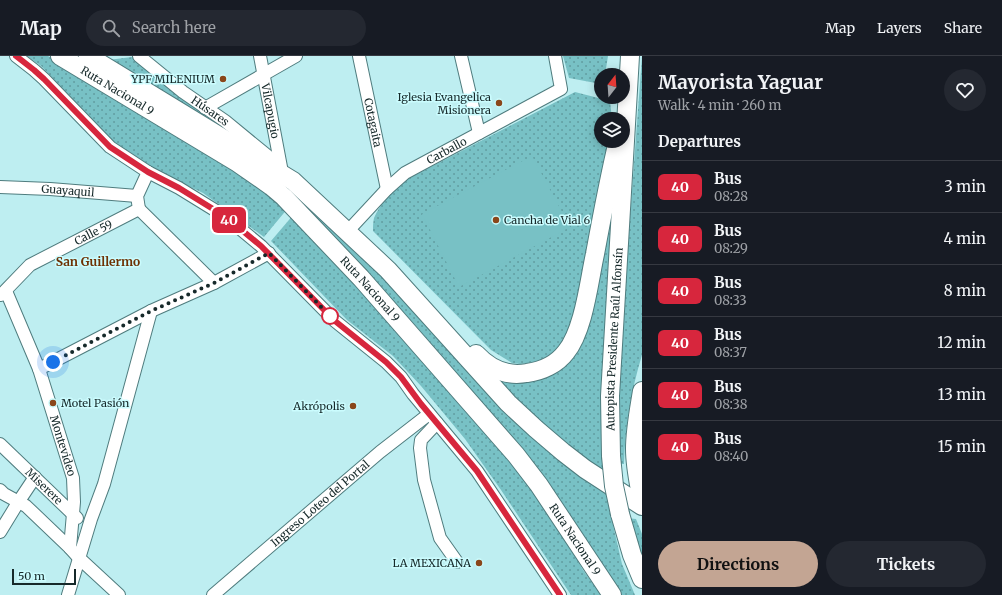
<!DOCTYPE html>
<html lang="en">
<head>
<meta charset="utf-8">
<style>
  body { margin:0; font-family:Merriweather,serif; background:#242831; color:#f1f3f6; height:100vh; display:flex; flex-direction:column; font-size:15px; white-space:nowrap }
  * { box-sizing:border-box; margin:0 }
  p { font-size:13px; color:#9ea1a6 }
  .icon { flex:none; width:22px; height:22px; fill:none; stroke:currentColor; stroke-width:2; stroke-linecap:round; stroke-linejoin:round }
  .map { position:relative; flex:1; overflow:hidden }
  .panel { display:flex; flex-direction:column; background:#171b24; width:360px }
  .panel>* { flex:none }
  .badge { padding:0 8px; border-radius:6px; font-size:14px; line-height:26px }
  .needle { width:26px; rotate:17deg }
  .controls { position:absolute; left:594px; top:12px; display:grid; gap:8px }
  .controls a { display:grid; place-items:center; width:36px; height:36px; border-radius:50%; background:#171b24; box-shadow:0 2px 10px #0003; font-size:20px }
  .scale { position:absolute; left:12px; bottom:10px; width:64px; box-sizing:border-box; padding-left:4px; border:2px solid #16292a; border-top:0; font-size:11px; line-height:14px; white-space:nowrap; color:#16292a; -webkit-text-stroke:3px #cbfcfe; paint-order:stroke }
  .you { position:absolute; width:20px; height:20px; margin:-10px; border:3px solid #fff; border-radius:50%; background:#1a73e8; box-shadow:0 0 0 6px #1a73e833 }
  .map>.badge { position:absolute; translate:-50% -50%; box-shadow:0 0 0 2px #fff }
  h2 { padding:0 16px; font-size:15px; line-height:36px }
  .round { display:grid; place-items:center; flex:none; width:42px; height:42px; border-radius:21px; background:#242831 }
  .summary { display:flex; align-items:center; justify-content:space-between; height:68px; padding:0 16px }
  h1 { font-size:19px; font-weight:700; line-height:30px }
  .cta { display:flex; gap:8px; margin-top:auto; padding:8px 16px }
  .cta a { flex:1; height:46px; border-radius:24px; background:#c3a593; color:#111; font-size:16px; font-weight:700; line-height:46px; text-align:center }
  .cta a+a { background:#242831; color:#f1f3f6 }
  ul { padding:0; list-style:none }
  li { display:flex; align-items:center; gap:12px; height:52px; padding:0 16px; border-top:1px solid #363941 }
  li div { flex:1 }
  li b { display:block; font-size:15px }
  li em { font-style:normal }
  li .badge { min-width:44px; font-weight:700; text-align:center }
  header { display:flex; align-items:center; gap:24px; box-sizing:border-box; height:56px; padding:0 20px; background:#171b24; border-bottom:1px solid #363941 }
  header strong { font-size:19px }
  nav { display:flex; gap:22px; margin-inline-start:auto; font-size:14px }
  .search { width:280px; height:36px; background:#242831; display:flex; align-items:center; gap:10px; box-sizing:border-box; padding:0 14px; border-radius:22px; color:#9ea1a6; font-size:15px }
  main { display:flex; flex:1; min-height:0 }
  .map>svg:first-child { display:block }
</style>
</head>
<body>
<header>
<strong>Map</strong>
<div class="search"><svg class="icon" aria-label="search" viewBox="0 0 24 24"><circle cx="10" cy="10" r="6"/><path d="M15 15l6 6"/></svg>Search here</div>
<nav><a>Map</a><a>Layers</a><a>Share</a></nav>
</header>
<main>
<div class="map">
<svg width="642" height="539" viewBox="0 0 642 539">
  <defs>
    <pattern id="grass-dots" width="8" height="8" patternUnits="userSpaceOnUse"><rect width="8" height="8" fill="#78c1c5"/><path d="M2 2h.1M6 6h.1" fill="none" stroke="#619da0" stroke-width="1.8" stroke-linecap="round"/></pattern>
  </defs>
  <rect width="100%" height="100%" fill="#beeef1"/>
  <!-- grass -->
  <g fill="url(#grass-dots)">
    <path d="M27,0H48L103,32L213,101L288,152L264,181L203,137L146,110L115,87L41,10Z"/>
    <path d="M563,0H608L605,19H601V28L569,22Z"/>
    <path d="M642,0V299C631,335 625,371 624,408H618L615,363Z"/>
    <path d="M132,1L192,50L206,59V62L108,4Z"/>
    <path d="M575,36L610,45L612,63H601V85H608L585,221L566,283L552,298L537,306L520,308L512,307L491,294L373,175C373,171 373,166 374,162C380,148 392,135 404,125Z"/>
    <path d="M621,106L612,192L603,299L602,397L604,417L557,381L524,352L494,320L565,304Z"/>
    <path d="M298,142L313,152L608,435L613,469L622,508L635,539H619L482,348L416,270Z"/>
    <path d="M294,158L400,274L544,446L583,514L601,539H571L501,434L465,383L421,330L393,300L347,264L271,185Z"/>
    <path d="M627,462L636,463L642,478V504Z"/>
  </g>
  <!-- garden -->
  <path fill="#78c1c5" d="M532,100L570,171L459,231L422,158Z"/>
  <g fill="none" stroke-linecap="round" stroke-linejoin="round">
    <!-- minor casing -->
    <g stroke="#4f7c7e" stroke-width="14">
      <g id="minor">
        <path d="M16,0L34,14L44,23L110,91L148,116L179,132L226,161L261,190L335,265L386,306L401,321L413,338L477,415L560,539"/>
        <path id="s1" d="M139,0L183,36L225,65L275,106"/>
        <path id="s2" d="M260,0L281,111"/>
        <path id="s3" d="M359,0L387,133"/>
        <path d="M461,0L479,77"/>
        <path d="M205,52L296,0"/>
        <path id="s4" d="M0,131L50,133L137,140"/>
        <path d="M139,153L214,227"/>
        <path id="s5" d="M347,176L387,133L405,117L561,33L555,0"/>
        <path id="s6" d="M6,235L39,313L73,422L74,446L70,492L79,502L119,539"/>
        <path id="s7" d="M1,239L30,209L139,153L137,140L148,116"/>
        <path d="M39,313L151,255L214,227L269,197"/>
        <path d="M437,367L421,384L420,392L424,424L440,482L457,506"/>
        <path id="s8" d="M0,388L77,462"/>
        <path d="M0,434L4,438L26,450L70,492"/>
        <path d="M0,476L19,445L35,421"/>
        <path d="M68,539L91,463L104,428L151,255"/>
        <path id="s9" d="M213,539L380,396L429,358"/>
      </g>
    </g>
    <!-- highway casing -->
    <g stroke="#4f7c7e" stroke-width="20">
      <g id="highway">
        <path id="s10" d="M60,0L238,107L271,130L284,141L361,222L516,399L539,429L612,539"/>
        <path d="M88,0L293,125L388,214L508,347L536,373L563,396L585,413L642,450"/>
        <path d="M476,298C490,313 506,321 527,317C542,315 557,308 566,296C584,274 589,225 595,198C602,160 609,122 618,85"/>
        <path d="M642,335C639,354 635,373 635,393C635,411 639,428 642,445"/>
        <path id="s11" d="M611,400L610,340L630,0"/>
        <path d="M620,458L632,499L642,523"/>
      </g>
    </g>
    <!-- minor -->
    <use href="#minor" stroke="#fff" stroke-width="12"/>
    <!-- highway -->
    <use href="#highway" stroke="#fff" stroke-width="18"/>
    <!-- highway-bridge casing -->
    <g stroke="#4f7c7e" stroke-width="20" stroke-linecap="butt">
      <path id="highway-bridge" d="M611,400L614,430L620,458"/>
    </g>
    <!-- highway-bridge -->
    <use href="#highway-bridge" stroke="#fff" stroke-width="18"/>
  </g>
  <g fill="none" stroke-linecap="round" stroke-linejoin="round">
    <!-- line casing -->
    <g stroke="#fff" stroke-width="9">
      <path id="line" d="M16,0L34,14L44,23L110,91L148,116L179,132L226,161L261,190L335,265L386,306L401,321L421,348L477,415L560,539"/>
    </g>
    <!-- line -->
    <use href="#line" stroke="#d7263d" stroke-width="6"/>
    <!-- walk -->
    <path stroke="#16292a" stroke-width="4" stroke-dasharray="0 7.2" d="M53,306L151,255L214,227L269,197L330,260"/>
  </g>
  <!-- markers -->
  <g fill="#8a461a" stroke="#cbfcfe" stroke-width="1.5">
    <circle cx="223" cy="23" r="4"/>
    <circle cx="499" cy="47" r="4"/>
    <circle cx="496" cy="164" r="4"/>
    <circle cx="53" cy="347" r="4"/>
    <circle cx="353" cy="350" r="4"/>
    <circle cx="479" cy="507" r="4"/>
  </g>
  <circle fill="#fff" stroke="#d7263d" stroke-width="2" cx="330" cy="260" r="8"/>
  <g text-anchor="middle" stroke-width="3" stroke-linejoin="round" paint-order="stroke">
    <!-- poi labels -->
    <g font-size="11" fill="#16292a" stroke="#cbfcfe" text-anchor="end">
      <text x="215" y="27">YPF MILENIUM</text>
      <text x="491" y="45">Iglesia Evangelica<tspan x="491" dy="13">Misionera</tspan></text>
      <text x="504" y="168" text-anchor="start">Cancha de Vial 6</text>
      <text x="61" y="351" text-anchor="start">Motel Pasión</text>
      <text x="345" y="354">Akrópolis</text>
      <text x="471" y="511">LA MEXICANA</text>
    </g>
    <!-- street labels -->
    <g font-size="11" fill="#16292a" stroke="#cbfcfe">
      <text dy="4" stroke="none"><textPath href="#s10" startOffset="67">Ruta Nacional 9</textPath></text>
      <text dy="4" stroke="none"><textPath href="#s1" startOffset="90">Húsares</textPath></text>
      <text dy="4" stroke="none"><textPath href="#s2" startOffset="56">Vilcapugio</textPath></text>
      <text dy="4" stroke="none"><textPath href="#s3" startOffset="68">Cotagaita</textPath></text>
      <text dy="4" stroke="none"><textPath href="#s5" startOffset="130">Carballo</textPath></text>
      <text dy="4" stroke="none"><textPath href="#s4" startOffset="68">Guayaquil</textPath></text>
      <text dy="4" stroke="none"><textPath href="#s7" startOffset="113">Calle 59</textPath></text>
      <text dy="4" stroke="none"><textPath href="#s10" startOffset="391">Ruta Nacional 9</textPath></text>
      <text dy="4" stroke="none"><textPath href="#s11" startOffset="117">Autopista Presidente Raúl Alfonsín</textPath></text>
      <text dy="4" stroke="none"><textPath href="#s6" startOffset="165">Montevideo</textPath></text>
      <text dy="4" stroke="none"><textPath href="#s8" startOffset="61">Miserere</textPath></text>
      <text dy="4" stroke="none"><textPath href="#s9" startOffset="141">Ingreso Loteo del Portal</textPath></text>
      <text dy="4" stroke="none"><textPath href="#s10" startOffset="715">Ruta Nacional 9</textPath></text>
    </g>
    <!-- neighbourhood labels -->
    <g font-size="12" font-weight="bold" fill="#6e3104" stroke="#cbfcfe">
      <text x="98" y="210">San Guillermo</text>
    </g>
  </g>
</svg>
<div class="controls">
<a><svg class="needle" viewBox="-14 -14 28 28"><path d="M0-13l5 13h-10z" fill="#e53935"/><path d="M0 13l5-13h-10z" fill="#9ea1a6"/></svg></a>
<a><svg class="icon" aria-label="layers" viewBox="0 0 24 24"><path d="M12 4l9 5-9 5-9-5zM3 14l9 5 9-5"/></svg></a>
</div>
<div class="scale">50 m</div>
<div class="you" style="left:53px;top:306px"></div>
<b class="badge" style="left:229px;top:164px;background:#d7263d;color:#fff">40</b>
</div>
<section class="panel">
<div class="summary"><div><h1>Mayorista Yaguar</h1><p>Walk · 4 min · 260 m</p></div><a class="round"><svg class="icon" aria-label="heart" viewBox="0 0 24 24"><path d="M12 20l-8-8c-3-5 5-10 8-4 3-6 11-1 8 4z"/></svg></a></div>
<h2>Departures</h2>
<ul>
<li><span class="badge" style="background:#d7263d;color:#fff">40</span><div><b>Bus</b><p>08:28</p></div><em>3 min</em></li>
<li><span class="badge" style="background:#d7263d;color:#fff">40</span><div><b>Bus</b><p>08:29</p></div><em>4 min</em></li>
<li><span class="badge" style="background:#d7263d;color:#fff">40</span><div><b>Bus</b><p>08:33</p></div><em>8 min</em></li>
<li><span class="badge" style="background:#d7263d;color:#fff">40</span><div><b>Bus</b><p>08:37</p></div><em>12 min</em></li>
<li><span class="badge" style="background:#d7263d;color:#fff">40</span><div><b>Bus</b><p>08:38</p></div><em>13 min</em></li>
<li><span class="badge" style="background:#d7263d;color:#fff">40</span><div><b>Bus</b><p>08:40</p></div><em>15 min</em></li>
</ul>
<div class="cta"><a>Directions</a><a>Tickets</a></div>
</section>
</main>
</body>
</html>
